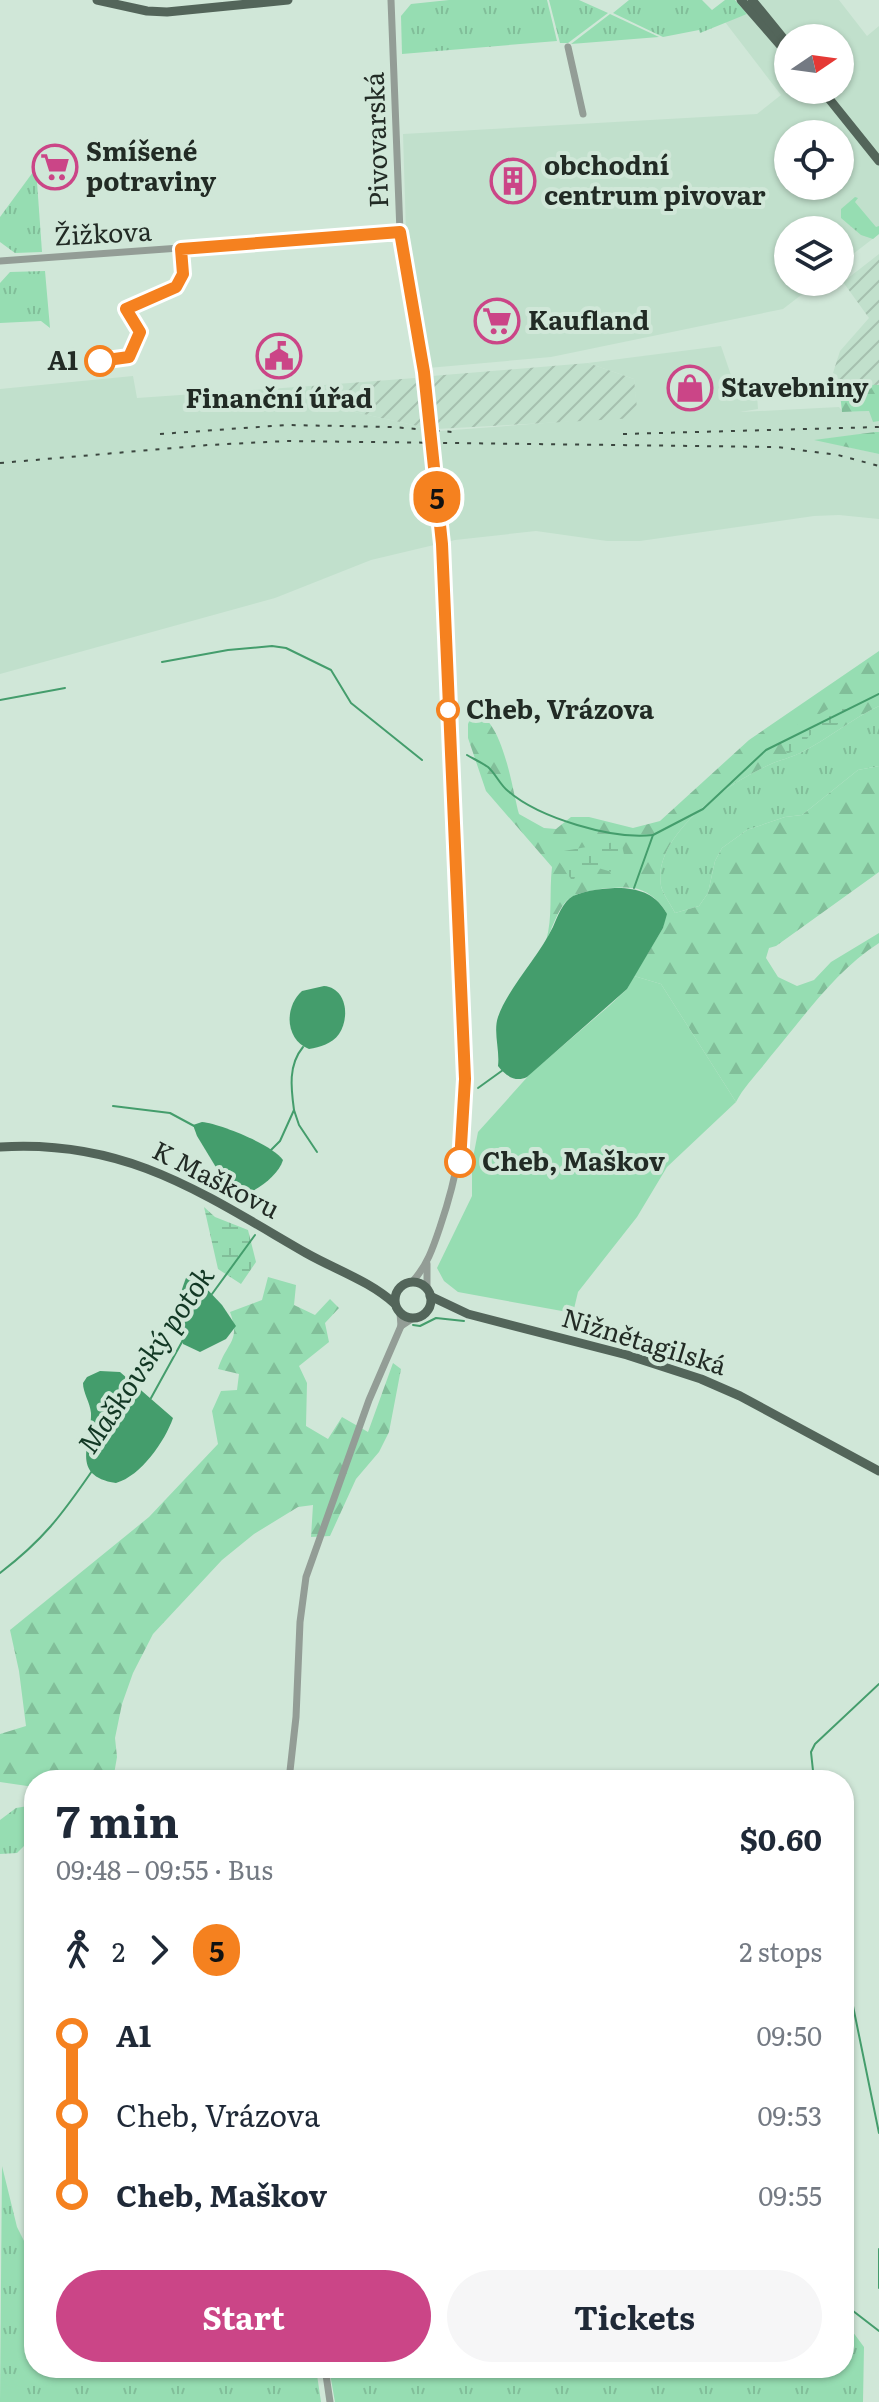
<!DOCTYPE html>
<html lang="en">
<head>
<meta charset="utf-8">
<style>
  body { margin:0; font-family:Literata,serif; background:#f6f6f7; color:#1f2937; height:100vh; display:flex; flex-direction:column; font-size:30px; white-space:nowrap }
  * { box-sizing:border-box; margin:0 }
  p { font-size:26px; color:#747a83 }
  .icon { flex:none; width:44px; height:44px; fill:none; stroke:currentColor; stroke-width:2; stroke-linecap:round; stroke-linejoin:round }
  .map { position:relative; flex:1; overflow:hidden }
  .sheet { position:absolute; left:24px; top:1770px; width:830px; height:608px; display:flex; flex-direction:column; background:#fff; border-radius:32px; box-shadow:0 2px 6px #0004 }
  .sheet>* { flex:none }
  .badge { padding:0 16px; border-radius:26px; font-size:28px; line-height:52px }
  .needle { width:52px; rotate:77deg }
  .buttons { position:absolute; left:774px; top:24px; display:grid; gap:16px }
  .buttons a { display:grid; place-items:center; width:80px; height:80px; border-radius:50%; background:#fff; box-shadow:0 2px 6px #0004; font-size:40px }
  .map>.badge { position:absolute; translate:-50% -50%; box-shadow:0 0 0 4px #fff }
  .legs { display:flex; align-items:center; gap:12px; height:88px; padding:0 32px; font-size:26px }
  .legs p { margin-inline-start:auto }
  .head { display:flex; align-items:center; justify-content:space-between; height:136px; padding:0 32px }
  h1 { font-size:44px; font-weight:700; line-height:60px }
  .cta { display:flex; gap:16px; margin-top:auto; padding:16px 32px }
  .cta a { flex:1; height:92px; border-radius:48px; background:#cb4587; color:#fff; font-size:32px; font-weight:700; line-height:92px; text-align:center }
  .cta a+a { background:#f6f6f7; color:#1f2937 }
  ul { padding:0 32px; list-style:none }
  li { display:flex; align-items:center; gap:28px; height:80px; font-size:30px }
  li i { display:grid; place-items:center; width:12px; height:100%; margin:0 10px; background:currentColor }
  li i::after { content:''; width:20px; height:20px; margin:-10px; border:6px solid; border-radius:50%; background:#fff }
  li p { margin-inline-start:auto }
  li:first-child i { background:linear-gradient(#0000 50%,currentColor 0) }
  li:last-child i { background:linear-gradient(currentColor 50%,#0000 0) }
  .map>svg:first-child { display:block }
</style>
</head>
<body>
<div class="map">
<svg width="879" height="2402" viewBox="0 0 879 2402">
  <defs>
    <pattern id="industrial-furrows" width="10" height="10" patternUnits="userSpaceOnUse" patternTransform="scale(2)"><rect width="10" height="10" fill="#c1e0cc"/><path d="M-1 1l2-2M0 10L10 0M9 11l2-2" fill="none" stroke="#a6c0af"/></pattern>
    <pattern id="grass-tufts" width="24" height="20" patternUnits="userSpaceOnUse" patternTransform="scale(2)"><rect width="24" height="20" fill="#96ddb2"/><path d="M3 7l-1-3M5 7V3M7 7l1-3M15 17l-1-3M17 17v-4M19 17l1-3" fill="none" stroke="#81be99"/></pattern>
    <pattern id="forest-firs" width="22" height="20" patternUnits="userSpaceOnUse" patternTransform="scale(2)"><rect width="22" height="20" fill="#96ddb2"/><path d="M5 1l3.5 6h-7zM16 11l3.5 6h-7z" fill="#81be99"/></pattern>
    <pattern id="wetland-marsh" width="20" height="14" patternUnits="userSpaceOnUse" patternTransform="scale(2)"><rect width="20" height="14" fill="#96ddb2"/><path d="M1 5h8M5 5V1M11 12h8M15 12V8" fill="none" stroke="#81be99"/></pattern>
  </defs>
  <rect width="100%" height="100%" fill="#d0e7d8"/>
  <!-- built -->
  <g fill="#c1e0cc" fill-rule="evenodd">
    <path d="M758,0H839L867,36L879,26V234L840,264V230H788V282H818L783,309L551,357L428,368L406,232L403,134L757,114L781,95L725,22L747,14L760,3ZM788,38H840V90H788ZM788,134H840V186H788Z"/>
    <path d="M721,346L733,381L757,395L758,409L740,412L839,407L843,412L870,411L879,421V432L818,440L879,454V519L839,515L814,516L640,541H607L536,531L455,540L371,560L275,598L0,674V389L133,376L137,398L311,386L314,403L440,431L637,416L634,379L588,363Z"/>
  </g>
  <!-- industrial -->
  <g fill="url(#industrial-furrows)">
    <path d="M879,254V385L839,384L837,375L833,373L840,351L869,318L843,282Z"/>
    <path d="M588,363L634,379L638,418L436,429L432,376Z"/>
    <path d="M415,378L422,427L314,403L311,386Z"/>
  </g>
  <!-- grass -->
  <g fill="url(#grass-tufts)">
    <path d="M449,0H547L557,41L402,54L401,16L411,4Z"/>
    <path d="M549,0H579L608,13L568,43H560Z"/>
    <path d="M629,0H702L712,10L725,0H735L747,14L700,33L699,30L663,37L613,13Z"/>
    <path d="M610,14L659,37L571,44Z"/>
    <path d="M36,168L42,252L15,253L0,242V217Z"/>
    <path d="M855,197L858,198L855,202L876,227L879,226V234L873,239L861,235L841,218V209Z"/>
    <path d="M45,271L50,328L41,321L0,323V283L10,272Z"/>
    <path d="M879,706V766L858,770L802,815L785,817L747,830L722,848L715,861L708,893L699,906L675,913C671,905 663,894 661,886C652,834 730,782 771,764C780,760 790,758 800,753C827,740 851,719 879,706Z"/>
    <path d="M34,1805V1836L17,1853L0,1854V1820L16,1808Z"/>
    <path d="M2,2166L17,2227L34,2261V2368H316L321,2402H0Z"/>
    <path d="M844,2320L864,2347L863,2402H335L329,2368H844Z"/>
  </g>
  <!-- forest -->
  <g fill="url(#forest-firs)">
    <path d="M839,384L879,385V421L873,422L869,411L842,412Z"/>
    <path d="M879,432V454L814,440L875,432Z"/>
    <path d="M879,651V706C851,719 827,740 800,753C790,758 780,760 771,764C730,782 652,834 661,886C663,894 671,905 675,913L699,906L708,893L715,861L722,848L747,830L785,817L802,815L858,770L879,766V872L776,946L769,948L766,958L778,977L797,986L814,980L831,962L879,933V943C835,971 803,1018 770,1057C759,1072 744,1086 736,1102L661,984L634,976L663,928L666,912C659,901 651,893 638,889C624,885 583,889 570,898C559,905 552,929 546,941C553,917 549,893 552,867L486,791L468,738V724L473,712C503,717 512,789 519,814L544,828L556,829L571,817H589L633,828L660,821L749,740Z"/>
    <path d="M268,1277L296,1285L294,1305L315,1315L330,1299L339,1308L325,1323L329,1342L299,1366L307,1383L306,1426L328,1439L342,1417L368,1432L393,1363L401,1369L389,1432L379,1452L356,1479L330,1536L311,1537L313,1505L298,1507L254,1534L222,1560L153,1634L133,1673L122,1704L115,1738L117,1757L113,1780H34V1787L0,1782V1734L26,1726L19,1671L10,1630L149,1517L218,1444L212,1411L221,1391L237,1390L239,1374L218,1369C227,1341 241,1342 230,1312L262,1300Z"/>
  </g>
  <!-- wetland -->
  <g fill="url(#wetland-marsh)">
    <path d="M844,700L849,718L817,736L810,735L801,747L787,754L782,738L806,718L816,716Z"/>
    <path d="M621,841L625,859L615,873L595,867L577,872L573,882L558,860V852Z"/>
    <path d="M204,1207L215,1217L248,1230L256,1262L241,1284L218,1269Z"/>
  </g>
  <!-- garden -->
  <path fill="#96ddb2" d="M634,976L661,984L736,1102L667,1167L637,1217L578,1292L573,1313L458,1292L444,1281L437,1268L472,1196V1163L478,1132L531,1073L609,1006L627,989Z"/>
  <!-- water -->
  <g fill="#449d6c">
    <path d="M621,888C641,889 657,895 667,914L663,928L627,989L527,1077C515,1083 505,1075 498,1066C500,1050 493,1032 498,1017C507,990 539,956 553,927C557,918 563,901 573,896C587,890 605,888 621,888Z"/>
    <path d="M324,986C347,988 350,1018 339,1034C332,1044 320,1047 309,1049C285,1040 284,1007 302,991Z"/>
    <path d="M202,1122C221,1124 273,1145 283,1160C278,1177 251,1196 234,1197L197,1136L193,1125Z"/>
    <path d="M189,1270L222,1305L236,1326L226,1339L200,1352L183,1344C173,1315 178,1298 189,1270Z"/>
    <path d="M100,1371L120,1372L173,1418C165,1441 141,1476 116,1483C69,1476 92,1442 91,1413C90,1402 83,1393 83,1383L87,1377Z"/>
  </g>
  <g fill="none" stroke-linecap="round" stroke-linejoin="round">
    <!-- stream -->
    <g stroke="#449d6c" stroke-width="2">
      <path d="M162,662L228,650L272,646L286,648L331,670L351,703L422,760"/>
      <path d="M0,700L65,688"/>
      <path d="M467,755C474,759 482,763 488,767C496,774 500,785 508,791C539,818 613,840 653,835"/>
      <path d="M634,888L653,835L703,809L766,750L879,694"/>
      <path d="M478,1088L503,1070"/>
      <path d="M113,1106L170,1113L196,1127"/>
      <path d="M294,1110C291,1088 288,1065 303,1047"/>
      <path d="M270,1151L280,1141L294,1110L299,1125L317,1152"/>
      <path d="M212,1294L255,1235"/>
      <path d="M413,1325L420,1326L436,1318L464,1321"/>
      <path d="M151,1398L183,1340"/>
      <path d="M0,1573C43,1540 61,1516 92,1471"/>
      <path d="M814,1780L811,1752L815,1744L879,1684"/>
      <path d="M844,1962L879,2133"/>
      <path d="M879,2249V2288"/>
      <path d="M844,2304L879,2331"/>
    </g>
    <!-- minor -->
    <g stroke="#939d96" stroke-width="7">
      <path d="M391,0L400,232L424,372L442,544L465,1079C463,1137 459,1171 440,1227C433,1248 427,1266 412,1282"/>
      <path d="M568,47L583,114"/>
      <path d="M0,261L400,232"/>
      <path d="M427,1289V1264"/>
      <path d="M401,1326L413,1318"/>
      <path d="M289,1780L296,1717L300,1622L306,1577L369,1400L401,1326L400,1313"/>
      <path d="M325,2368L330,2402"/>
    </g>
    <!-- major -->
    <g stroke="#53655a" stroke-width="9">
      <path d="M97,0L147,11L167,12L288,0"/>
      <path d="M741,0L788,54"/>
      <path d="M752,0L788,44"/>
      <path d="M822,90L879,161"/>
      <path d="M0,1147C126,1139 202,1193 306,1253C336,1270 370,1281 395,1304"/>
      <circle cx="413" cy="1300" r="18"/>
      <path d="M430,1296L468,1314L627,1355L701,1379L740,1396L879,1471"/>
    </g>
    <!-- rail -->
    <g stroke="#3b463f" stroke-width="2" stroke-dasharray="4 8" stroke-linecap="butt">
      <path d="M160,434L286,425L393,427L452,432"/>
      <path d="M623,434L879,427"/>
      <path d="M0,463L208,445L287,441L777,447L838,455L879,466"/>
    </g>
  </g>
  <g fill="none" stroke-linecap="round" stroke-linejoin="round">
    <!-- line-1 casing -->
    <g stroke="#fff" stroke-width="18">
      <path id="line-1" d="M100,361L129,357L140,332L126,309L176,287L183,274L181,249L400,232L424,372L442,544L465,1079L460,1162"/>
    </g>
    <!-- line-1 -->
    <use href="#line-1" stroke="#f5811f" stroke-width="12"/>
  </g>
  <!-- icons -->
  <defs>
    <g id="supermarket-ring" transform="scale(2.3)"><circle r="9.5" fill="#d0e7d8" stroke="#cb4587" stroke-width="1.5"/><path d="M-6-5.5h2.5l.6 2H6L4.5 2H-2.5L-4.4-4H-6ZM-1.5 3.2a1.3 1.3 0 1 0 .1 0ZM3 3.2a1.3 1.3 0 1 0 .1 0Z" fill="#cb4587"/></g>
    <g id="building-ring" transform="scale(2.3)"><circle r="9.5" fill="#d0e7d8" stroke="#cb4587" stroke-width="1.5"/><path d="M-4-6H4V6H1V3H-1V6H-4ZM-2.5-4.3h1.7v1.8h-1.7ZM.8-4.3h1.7v1.8H.8ZM-2.5-1h1.7V.8h-1.7ZM.8-1h1.7V.8H.8Z" fill="#cb4587"/></g>
    <g id="civic-ring" transform="scale(2.3)"><circle r="9.5" fill="#d0e7d8" stroke="#cb4587" stroke-width="1.5"/><path d="M-.6-6.5H3V-4.5H.6V-3L4-1V1h2V6H-6V1h2V-1L-.6-3ZM-1.2 2.5V6h2.4V2.5Z" fill="#cb4587"/></g>
    <g id="shop-ring" transform="scale(2.3)"><circle r="9.5" fill="#d0e7d8" stroke="#cb4587" stroke-width="1.5"/><path d="M-5-2.5h2.3a2.7 3.5 0 0 1 5.4 0H5L5.5 6h-11ZM-1.5-2.5h3a1.5 2.3 0 0 0-3 0Z" fill="#cb4587"/></g>
  </defs>
  <g fill-rule="evenodd">
    <use href="#supermarket-ring" x="55" y="167"/>
    <use href="#building-ring" x="513" y="181"/>
    <use href="#supermarket-ring" x="497" y="321"/>
    <use href="#civic-ring" x="279" y="356"/>
    <use href="#shop-ring" x="690" y="388"/>
  </g>
  <!-- markers -->
  <g fill="#fff" stroke="#f5811f" stroke-width="4">
    <circle cx="100" cy="361" r="14"/>
    <circle cx="448" cy="710" r="10"/>
    <circle cx="460" cy="1162" r="14"/>
  </g>
  <g text-anchor="middle" stroke-width="8" stroke-linejoin="round" paint-order="stroke">
    <!-- street labels -->
    <g font-size="26" fill="#222b25" stroke="#d0e7d8">
      <text transform="translate(377 140) rotate(-92)" y="9">Pivovarská</text>
      <text transform="translate(103 234) rotate(-3)" y="9">Žižkova</text>
      <text transform="translate(216 1180) rotate(27)" y="9">K Maškovu</text>
      <text transform="translate(644 1342) rotate(17)" y="9">Nižnětagilská</text>
    </g>
    <!-- poi labels -->
    <g font-size="26" font-weight="bold" fill="#222b25" stroke="#d0e7d8" text-anchor="start">
      <text x="86" y="161">Smíšené<tspan x="86" dy="30">potraviny</tspan></text>
      <text x="544" y="175">obchodní<tspan x="544" dy="30">centrum pivovar</tspan></text>
      <text x="528" y="330">Kaufland</text>
      <text x="721" y="397">Stavebniny</text>
      <text x="279" y="408" text-anchor="middle">Finanční úřad</text>
    </g>
    <!-- stop labels -->
    <g font-size="26" font-weight="bold" fill="#222b25" stroke="#d0e7d8" text-anchor="start">
      <text x="78" y="370" text-anchor="end">A1</text>
      <text x="466" y="719">Cheb, Vrázova</text>
      <text x="482" y="1171">Cheb, Maškov</text>
    </g>
    <!-- water labels -->
    <g font-size="28" font-style="italic" fill="#123824" stroke="#d0e7d8">
      <text transform="translate(146 1360) rotate(-56)" y="10">Maškovský potok</text>
    </g>
  </g>
</svg>
<div class="buttons">
<a><svg class="needle" viewBox="-14 -14 28 28"><path d="M0-13l5 13h-10z" fill="#e53935"/><path d="M0 13l5-13h-10z" fill="#747a83"/></svg></a>
<a><svg class="icon" aria-label="locate" viewBox="0 0 24 24"><circle cx="12" cy="12" r="6"/><path d="M12 2v4M12 18v4M2 12h4M18 12h4"/></svg></a>
<a><svg class="icon" aria-label="layers" viewBox="0 0 24 24"><path d="M12 4l9 5-9 5-9-5zM3 14l9 5 9-5"/></svg></a>
</div>
<b class="badge" style="left:437px;top:497px;background:#f5811f;color:#111">5</b>
<section class="sheet">
<div class="head"><div><h1>7 min</h1><p>09:48 – 09:55 · Bus</p></div><b>$0.60</b></div>
<div class="legs"><svg class="icon" aria-label="walk" viewBox="0 0 24 24"><circle cx="13" cy="4" r="2"/><path d="M13 8l-2 6 4 7M11 14l-3 7M7 12l3-4h3l4 4"/></svg>2<svg class="icon" aria-label="forward" viewBox="0 0 24 24"><path d="M9 5l7 7-7 7"/></svg><b class="badge" style="background:#f5811f;color:#111">5</b><p>2 stops</p></div>
<ul>
<li><i style="color:#f5811f"></i><b>A1</b><p>09:50</p></li>
<li><i style="color:#f5811f"></i><span>Cheb, Vrázova</span><p>09:53</p></li>
<li><i style="color:#f5811f"></i><b>Cheb, Maškov</b><p>09:55</p></li>
</ul>
<div class="cta"><a>Start</a><a>Tickets</a></div>
</section>
</div>
</body>
</html>
